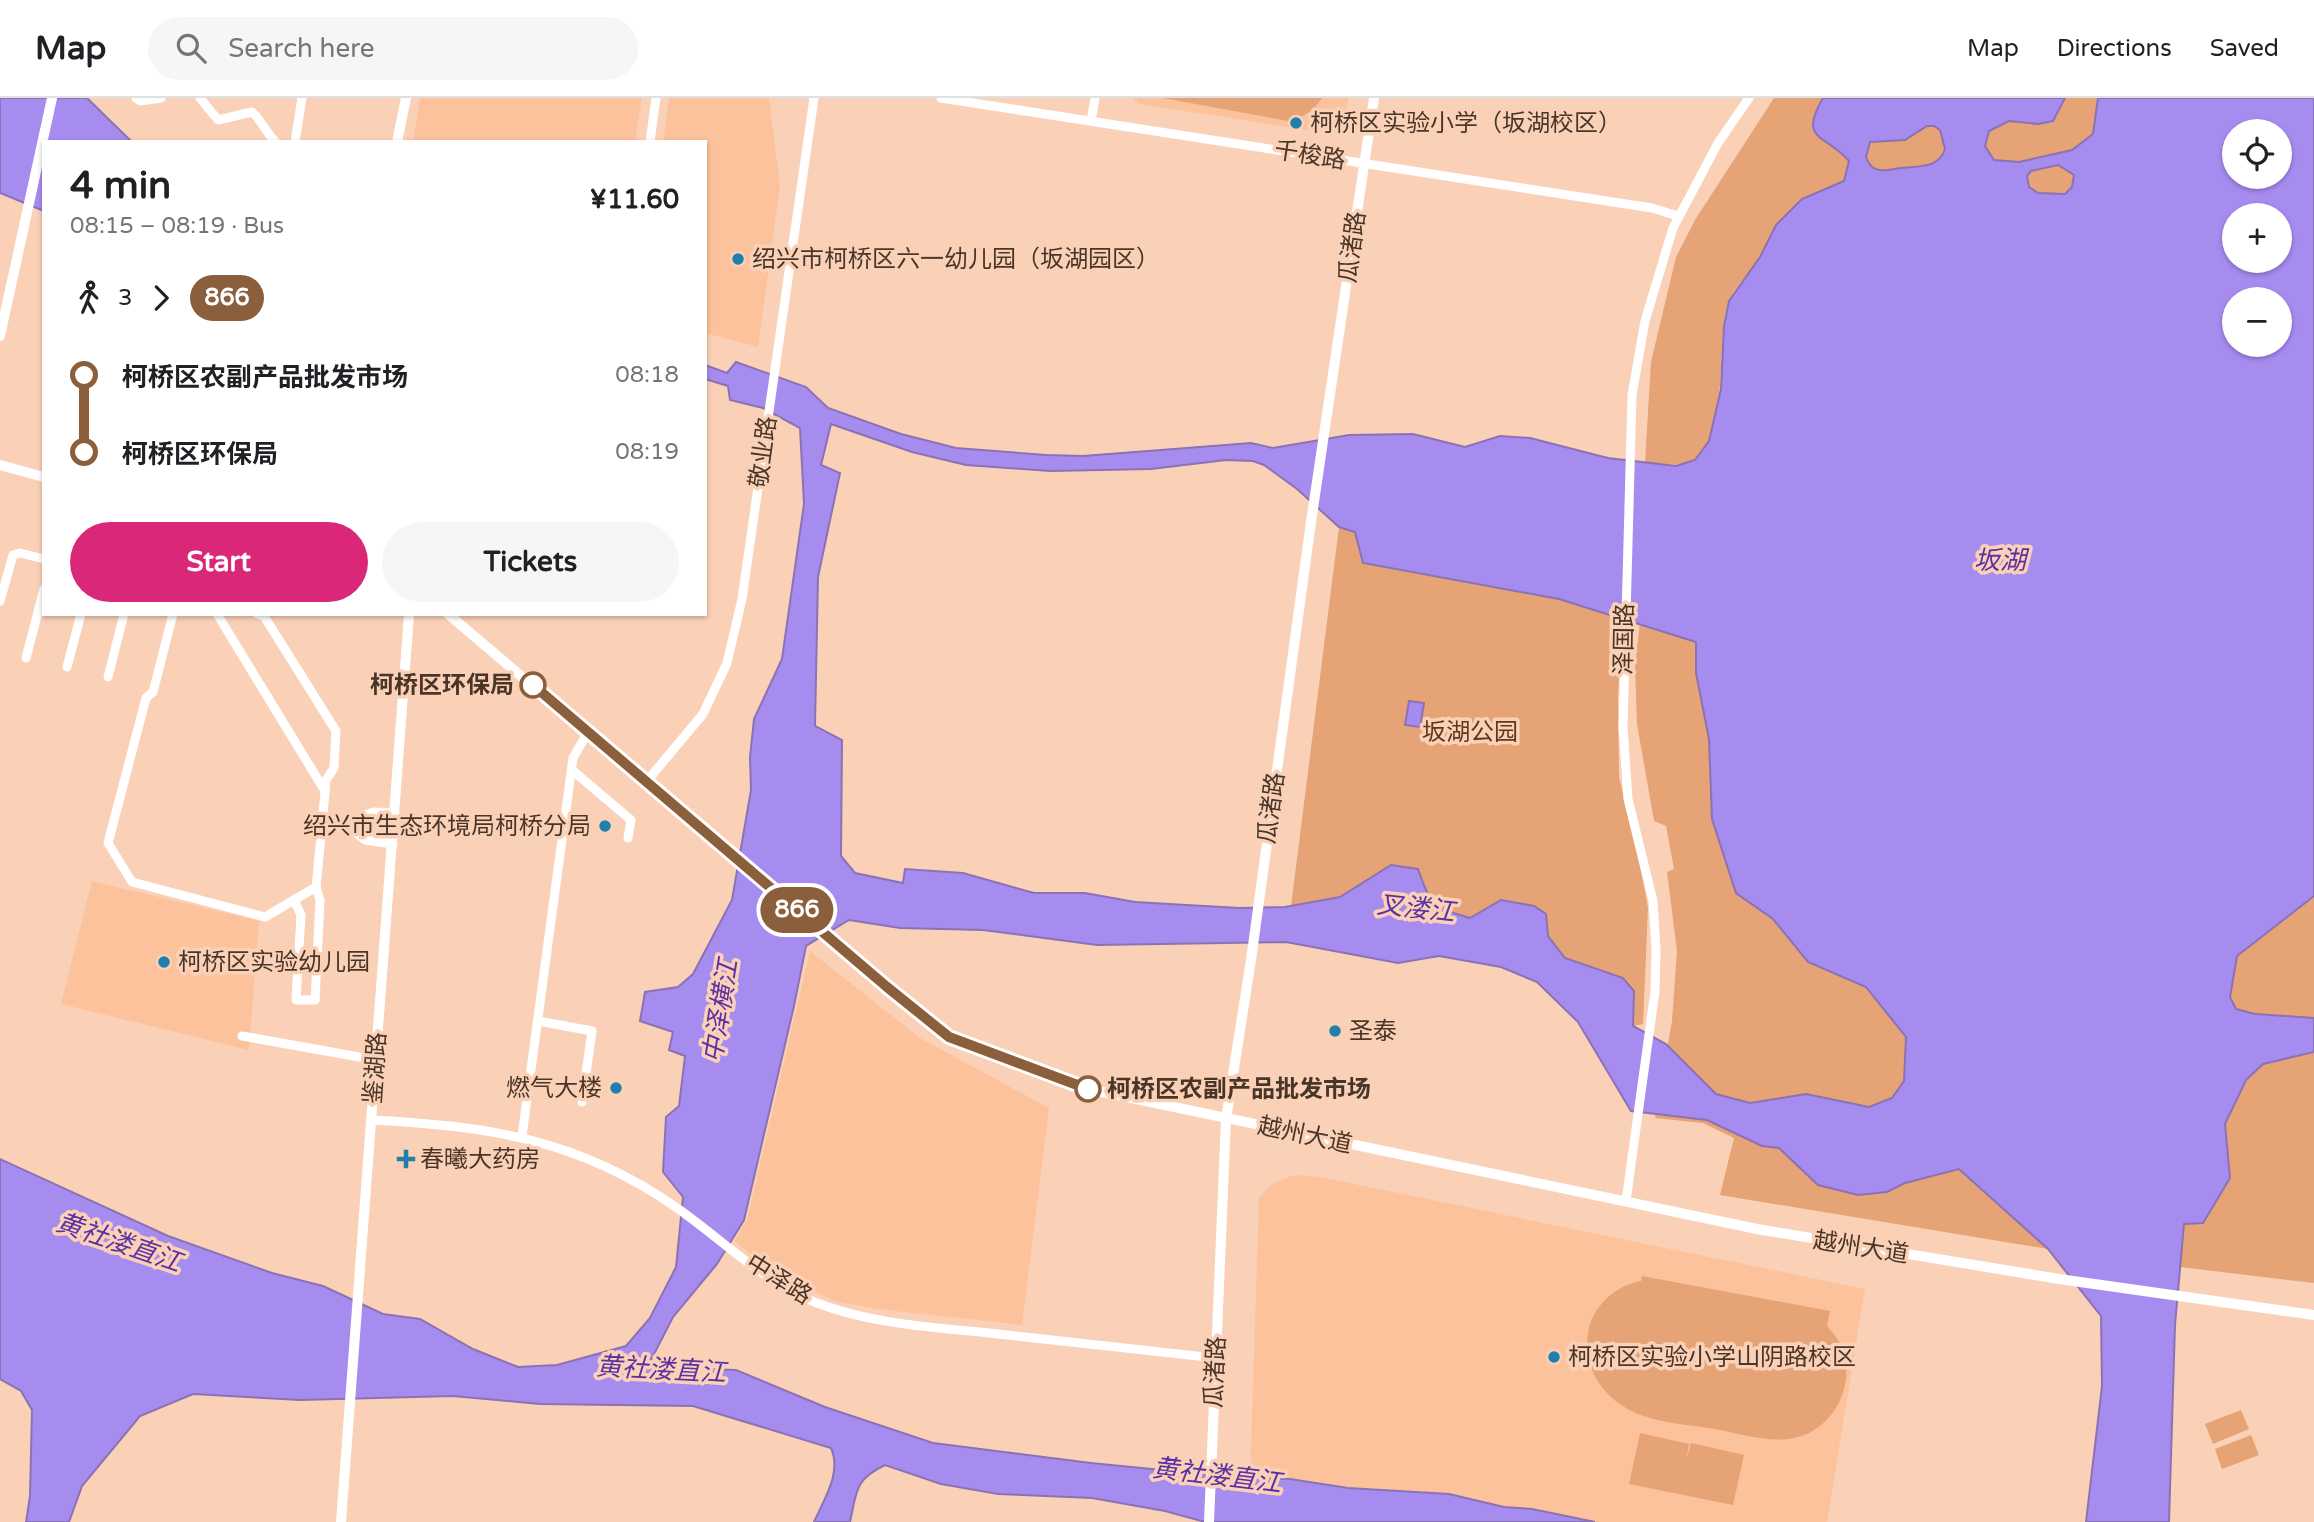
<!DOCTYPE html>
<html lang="en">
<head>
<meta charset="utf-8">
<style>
  body { margin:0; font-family:"Varela Round","Noto Sans SC",sans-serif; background:#f6f6f6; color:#202124; height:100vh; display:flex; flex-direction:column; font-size:26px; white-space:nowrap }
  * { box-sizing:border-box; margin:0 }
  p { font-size:23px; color:#757577 }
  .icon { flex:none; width:38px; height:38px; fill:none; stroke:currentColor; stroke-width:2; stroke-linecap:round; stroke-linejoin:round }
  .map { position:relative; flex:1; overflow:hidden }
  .details { position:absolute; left:42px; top:42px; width:665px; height:476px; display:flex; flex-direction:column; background:#fff; border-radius:0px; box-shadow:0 2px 5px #0004 }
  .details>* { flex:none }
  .badge { padding:0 14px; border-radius:23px; font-size:24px; line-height:46px }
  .tools { position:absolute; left:2222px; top:21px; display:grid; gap:14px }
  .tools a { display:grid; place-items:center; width:70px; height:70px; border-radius:50%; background:#fff; box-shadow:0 2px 5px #0004; font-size:35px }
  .map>.badge { position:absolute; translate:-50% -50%; box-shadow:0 0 0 4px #fff }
  .legs { display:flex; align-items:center; gap:10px; height:77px; padding:0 28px; font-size:23px }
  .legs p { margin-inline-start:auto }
  .headline { display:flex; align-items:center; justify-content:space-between; height:119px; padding:0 28px }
  h1 { font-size:38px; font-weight:700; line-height:52px }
  .primary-button { display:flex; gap:14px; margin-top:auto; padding:14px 28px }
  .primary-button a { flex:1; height:80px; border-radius:42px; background:#db2777; color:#fff; font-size:28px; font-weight:700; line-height:80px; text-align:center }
  .primary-button a+a { background:#f6f6f6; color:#202124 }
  ul { padding:0 28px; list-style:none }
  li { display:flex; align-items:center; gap:24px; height:77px; font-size:26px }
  li i { display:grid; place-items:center; width:10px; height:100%; margin:0 9px; background:currentColor }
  li i::after { content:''; width:18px; height:18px; margin:-9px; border:5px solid; border-radius:50%; background:#fff }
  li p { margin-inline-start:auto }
  li:first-child i { background:linear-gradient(#0000 50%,currentColor 0) }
  li:last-child i { background:linear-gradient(currentColor 50%,#0000 0) }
  header { display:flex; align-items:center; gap:42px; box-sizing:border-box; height:98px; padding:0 35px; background:#fff; border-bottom:2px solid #e0e0e0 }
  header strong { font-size:33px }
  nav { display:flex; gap:38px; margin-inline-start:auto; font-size:24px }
  .search { width:490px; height:63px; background:#f6f6f6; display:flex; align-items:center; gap:18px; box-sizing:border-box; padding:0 24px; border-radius:38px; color:#757577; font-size:26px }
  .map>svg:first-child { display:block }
</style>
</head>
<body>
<header>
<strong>Map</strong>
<div class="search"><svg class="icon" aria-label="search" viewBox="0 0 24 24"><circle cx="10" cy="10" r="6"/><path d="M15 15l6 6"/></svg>Search here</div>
<nav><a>Map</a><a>Directions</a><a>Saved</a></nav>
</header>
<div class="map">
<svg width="2314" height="1424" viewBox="0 0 2314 1424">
  <rect width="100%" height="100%" fill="#fad1b7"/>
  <!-- built -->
  <g fill="#fcc29c">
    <path d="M420,0H642L635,44H413Z"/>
    <path d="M669,0H769L780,88L758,249L705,235V44H663Z"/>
    <path d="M1133,0H1348L1346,16L1320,34L1139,6Z"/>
    <path d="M92,783L259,823L249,952L61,906Z"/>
    <path d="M810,853L920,940L1049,1010L1022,1227L877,1211L834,1203L774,1174L734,1143L747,1122Z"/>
    <path d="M1294,1077L1320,1079L1865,1191L1827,1424H1595L1532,1411L1504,1409L1449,1396L1348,1390L1290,1381L1250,1380L1259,1100L1270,1087Z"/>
  </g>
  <!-- green -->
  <g fill="#e5a376">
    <path d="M1163,0H1322C1314,13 1303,19 1288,23Z"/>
    <path d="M1774,0H2098L2093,36L2074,77L2072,89L2065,96L2038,95L1776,127C1770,138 1766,150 1759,161C1750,175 1734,189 1728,205C1716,239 1730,342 1693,363C1680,370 1660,365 1645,364L1651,264L1676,159L1695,122Z"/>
    <path d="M1339,429L1622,520L1618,599L1619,679L1639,762L1648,810L1643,926L1633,928L1634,893L1623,880L1565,860L1548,838L1546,816C1515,819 1463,832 1438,810C1427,800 1423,785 1418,771L1391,767L1340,799L1291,808Z"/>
    <path d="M1640,525L1696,544V575L1709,641L1712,721L1736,795L1773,821L1808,864L1866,889L1906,938L1959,1070L2048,1151L1720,1097L1734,1040L1703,1025L1655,1020L1672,923L1677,853L1667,774L1674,771L1666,728L1654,723L1637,626L1635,567Z"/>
    <path d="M2314,798V1185L2180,1169L2184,1126L2230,1081L2225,1026L2246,982L2263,966L2230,899L2237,858Z"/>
    <path d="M1642,1178L1830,1213L1827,1228C1833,1235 1839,1242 1842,1250C1856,1286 1835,1329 1798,1339C1773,1346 1745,1337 1720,1332C1694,1327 1665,1326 1641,1317C1605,1304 1580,1270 1589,1230C1595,1206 1617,1187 1641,1183Z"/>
    <path d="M2241,1312L2249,1331L2213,1346L2205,1326Z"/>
    <path d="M1640,1335L1689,1346L1686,1363L1691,1345L1744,1357L1733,1407L1629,1386Z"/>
    <path d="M2251,1337L2259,1357L2222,1371L2215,1351Z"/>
  </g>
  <!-- water -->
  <g fill="#a78cf0" stroke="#8b72b4" stroke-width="2" fill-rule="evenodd">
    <path d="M0,0H87L132,44H44V113L0,95Z"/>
    <path d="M1823,0H2065L2053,23L2038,26L2009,23L1989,33L1985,48L1994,62L2019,64L2072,52L2093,36L2098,0H2314V798L2237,858L2230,899L2236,911L2255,916L2314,920V954L2263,966L2246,982L2225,1026L2230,1080L2203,1125L2184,1126L2175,1227L2169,1424H2086L2102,1288L2101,1218L2048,1151L1959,1071L1905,1085L1887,1094L1858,1097L1818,1087L1779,1050L1762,1048L1707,1022L1631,1013L1578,924L1537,884L1501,869L1439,858L1398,865L1286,844L1097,847L983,832L900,830L849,822L806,848L794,908L744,1122L717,1166L673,1219L650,1264L663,1277L708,1286V1271L736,1272L825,1309L933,1345L1091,1365L1242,1380L1290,1381L1348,1390L1449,1396L1504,1409L1532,1411L1595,1424H1205L1165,1413L1092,1400L998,1396L941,1386L885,1367C854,1382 857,1393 850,1424H814C824,1401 842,1375 831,1350L693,1308L540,1306L453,1298L300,1302L193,1296L140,1318L82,1388L69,1424H26L30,1398L32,1312L21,1293L0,1281V1061L168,1138L272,1175L323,1188L383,1216L420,1221L473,1251L518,1269L557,1267L626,1248L650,1220L676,1169L683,1099L663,1074L666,1019L679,1008L685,958L669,952L673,934L640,923L645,894L678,889L693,876L732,802L751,692L750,659L754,621L782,561L804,406L800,330L763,310L730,302L728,288L705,281V267L727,275L736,264L806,289L828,310L901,336L956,350L1046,357L1083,358L1251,345L1273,350L1349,337L1413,336L1465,349L1500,338L1530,340L1608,360L1676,368L1695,362L1709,343L1721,291L1724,228L1729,203L1760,159L1776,127L1802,101L1844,83L1849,63C1827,36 1797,44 1823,0ZM1927,28H1934L1940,32L1945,51C1939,71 1917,68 1901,70C1892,71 1880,75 1872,69C1870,67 1867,62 1866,59L1870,44L1905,42ZM2235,33H2280V79H2235ZM2058,67L2074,77L2072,89L2065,96L2038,95L2029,89L2027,78L2031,73ZM2235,117H2280V163H2235ZM2235,201H2280V247H2235ZM831,326L912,354L966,367L1050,373L1151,371L1226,362L1253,363L1264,367L1297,391L1339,429L1355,434L1363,465L1559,501L1696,544V575L1709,641L1712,721L1736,795L1773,821L1808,864L1866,889L1906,939L1904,983L1892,1000L1869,1009L1806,996L1750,1005L1716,996L1666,946L1633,928L1634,893L1623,880L1565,860L1548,838L1546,816L1534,808L1501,802L1470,820C1433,809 1431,808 1418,771L1391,767L1340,799L1285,809L1239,810L1135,804L1085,795H1034L963,775L905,771L903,785L855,775L841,758L842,642L815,628L818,479L840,375L821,367Z"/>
    <path d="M1409,603L1424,605L1420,629L1405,627Z"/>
  </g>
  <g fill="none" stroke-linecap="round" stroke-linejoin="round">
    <!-- minor -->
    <g stroke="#fff" stroke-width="9">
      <path d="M136,0L140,3L161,0"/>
      <path d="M200,0L218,22L252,14C262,23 266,35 276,44"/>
      <path d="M941,0L1652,110L1678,118"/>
      <path d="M1091,23L1095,0"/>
      <path d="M295,44L302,0"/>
      <path d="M650,44L656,0"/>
      <path d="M0,503L13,457L20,455L44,461"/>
      <path d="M173,516L153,594L146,600L108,745L132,784L265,819L316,789L322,728L356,731"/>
      <path d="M217,516L325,693"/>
      <path d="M257,516L264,518L336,633L334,670L326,682L322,728"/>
      <path d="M26,560L44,491"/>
      <path d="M67,569L81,516"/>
      <path d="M108,579L124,516"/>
      <path d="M572,672L631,722L628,740"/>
      <path d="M647,683L703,616L727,565L742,501L814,0"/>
      <path d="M393,746L365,742L356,735V726L362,718L374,714L395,715"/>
      <path d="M294,802L301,817L296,902H315L320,802L316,789"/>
      <path d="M538,923L592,933L582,1004"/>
      <path d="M242,938L376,962"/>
      <path d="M371,1022C488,1028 579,1041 677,1110C723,1142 764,1185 817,1205C871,1226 932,1229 989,1235C1064,1243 1140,1252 1216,1260"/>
      <path d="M522,1038L573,660L588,634"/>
      <path d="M1626,1103L1655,893L1656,853L1653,803L1628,701L1623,630L1632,297L1645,223L1673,130L1718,45L1749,0"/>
    </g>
    <!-- tertiary -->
    <g stroke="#fff" stroke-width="10">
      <path d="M397,44L406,0"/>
      <path d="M0,238L52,0"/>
      <path d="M0,367L44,379"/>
      <path d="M448,516L887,889L949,939L1088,991L1757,1131L2059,1181L2314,1217"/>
      <path d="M341,1424L409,516"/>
      <path d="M1209,1424L1226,1021L1251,862L1311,424L1374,0"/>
    </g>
  </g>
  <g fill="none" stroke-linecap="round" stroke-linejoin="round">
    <!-- line-1 casing -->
    <g stroke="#fff" stroke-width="16">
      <path id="line-1" d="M533,587L887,889L949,939L1088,991"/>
    </g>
    <!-- line-1 -->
    <use href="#line-1" stroke="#8b5e3c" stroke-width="10"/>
  </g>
  <!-- markers -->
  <g fill="#227fac" stroke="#fad1b7" stroke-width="2.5">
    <circle cx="1296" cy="25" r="7"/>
    <circle cx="738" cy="161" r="7"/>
    <circle cx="605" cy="728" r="7"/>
    <circle cx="164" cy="864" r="7"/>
    <circle cx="1335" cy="933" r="7"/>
    <circle cx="616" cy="990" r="7"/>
    <path d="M402.5 1050.5h7v7h7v7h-7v7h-7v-7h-7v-7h7z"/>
    <circle cx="1554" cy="1259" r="7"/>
  </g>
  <g fill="#fff" stroke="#8b5e3c" stroke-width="3.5">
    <circle cx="533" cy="587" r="12"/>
    <circle cx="1088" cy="991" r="12"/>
  </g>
  <g text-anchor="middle" stroke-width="7" stroke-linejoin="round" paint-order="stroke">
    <!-- poi labels -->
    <g font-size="24" fill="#4a3629" stroke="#fad1b7" text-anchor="start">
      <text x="1310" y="33">柯桥区实验小学（坂湖校区）</text>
      <text x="752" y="169">绍兴市柯桥区六一幼儿园（坂湖园区）</text>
      <text x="591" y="736" text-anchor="end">绍兴市生态环境局柯桥分局</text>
      <text x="178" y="872">柯桥区实验幼儿园</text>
      <text x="1349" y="941">圣泰</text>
      <text x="602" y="998" text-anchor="end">燃气大楼</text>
      <text x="420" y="1069">春曦大药房</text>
      <text x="1568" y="1267">柯桥区实验小学山阴路校区</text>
    </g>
    <!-- street labels -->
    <g font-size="24" fill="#4a3629" stroke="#fad1b7">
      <text transform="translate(1310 57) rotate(9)" y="8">千梭路</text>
      <text transform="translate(1352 149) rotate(-82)" y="8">瓜渚路</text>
      <text transform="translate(763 354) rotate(-82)" y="8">敬业路</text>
      <text transform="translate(1624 541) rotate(-89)" y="8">泽国路</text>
      <text transform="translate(1271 710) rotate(-82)" y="8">瓜渚路</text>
      <text transform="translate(375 970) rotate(-86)" y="8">鉴湖路</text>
      <text transform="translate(1305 1037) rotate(12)" y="8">越州大道</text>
      <text transform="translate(1861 1149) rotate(9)" y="8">越州大道</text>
      <text transform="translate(779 1181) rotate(32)" y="8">中泽路</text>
      <text transform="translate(1215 1274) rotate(-87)" y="8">瓜渚路</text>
    </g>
    <!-- stop labels -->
    <g font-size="24" font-weight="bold" fill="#4a3629" stroke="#fad1b7" text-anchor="end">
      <text x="514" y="595">柯桥区环保局</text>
      <text x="1107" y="999" text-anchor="start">柯桥区农副产品批发市场</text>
    </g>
    <!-- park labels -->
    <g font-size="24" fill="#5f381c" stroke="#fad1b7">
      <text x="1470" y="642">坂湖公园</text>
    </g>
    <!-- water labels -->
    <g font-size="26" font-style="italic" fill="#5b31a3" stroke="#fad1b7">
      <text x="2000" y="471">坂湖</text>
      <text transform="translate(1416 810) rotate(6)" y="9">叉溇江</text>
      <text transform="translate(720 913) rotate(-81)" y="9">中泽横江</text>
      <text transform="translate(119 1144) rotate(19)" y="9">黄社溇直江</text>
      <text transform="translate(661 1271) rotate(3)" y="9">黄社溇直江</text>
      <text transform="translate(1217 1377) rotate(7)" y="9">黄社溇直江</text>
    </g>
  </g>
</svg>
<div class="tools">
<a><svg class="icon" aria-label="locate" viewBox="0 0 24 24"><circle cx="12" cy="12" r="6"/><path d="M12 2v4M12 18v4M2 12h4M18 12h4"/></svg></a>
<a>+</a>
<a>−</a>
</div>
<b class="badge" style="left:797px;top:812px;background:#8b5e3c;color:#fff">866</b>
<section class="details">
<div class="headline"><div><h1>4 min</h1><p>08:15 – 08:19 · Bus</p></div><b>¥11.60</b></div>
<div class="legs"><svg class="icon" aria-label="walk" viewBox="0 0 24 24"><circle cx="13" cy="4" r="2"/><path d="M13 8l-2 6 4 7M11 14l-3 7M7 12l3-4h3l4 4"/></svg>3<svg class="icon" aria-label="forward" viewBox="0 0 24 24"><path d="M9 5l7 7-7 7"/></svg><b class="badge" style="background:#8b5e3c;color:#fff">866</b></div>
<ul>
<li><i style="color:#8b5e3c"></i><b>柯桥区农副产品批发市场</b><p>08:18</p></li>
<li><i style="color:#8b5e3c"></i><b>柯桥区环保局</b><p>08:19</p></li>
</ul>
<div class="primary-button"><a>Start</a><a>Tickets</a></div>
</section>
</div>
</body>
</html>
